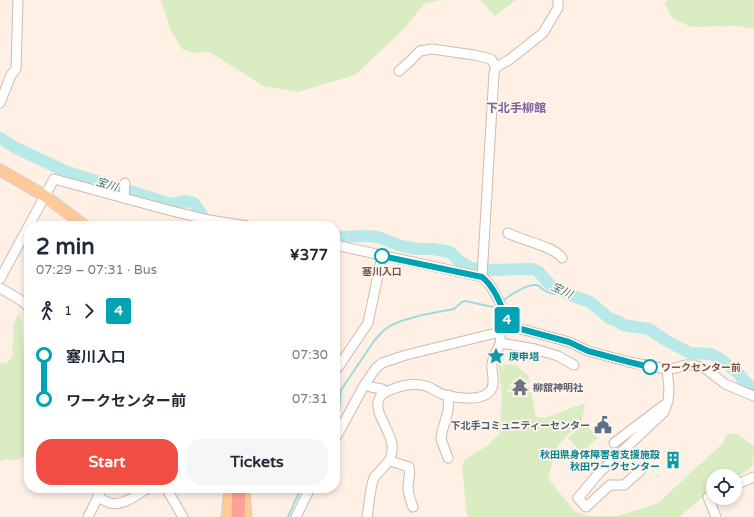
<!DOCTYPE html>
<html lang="en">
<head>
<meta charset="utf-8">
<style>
  body { margin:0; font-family:"Varela Round","Noto Sans JP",sans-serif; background:#f6f6f7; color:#1f2937; height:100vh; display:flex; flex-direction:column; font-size:15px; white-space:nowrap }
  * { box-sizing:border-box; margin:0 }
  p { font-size:13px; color:#747a83 }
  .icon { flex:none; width:22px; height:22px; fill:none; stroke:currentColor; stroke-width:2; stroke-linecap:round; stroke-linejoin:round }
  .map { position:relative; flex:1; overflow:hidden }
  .panel { position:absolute; left:24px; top:221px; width:316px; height:272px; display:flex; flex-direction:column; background:#fff; border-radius:16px; box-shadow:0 2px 6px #0003 }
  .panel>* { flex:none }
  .badge { padding:0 8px; border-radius:3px; font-size:14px; line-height:26px }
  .tools { position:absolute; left:706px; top:469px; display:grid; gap:8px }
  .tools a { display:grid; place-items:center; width:36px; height:36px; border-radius:50%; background:#fff; box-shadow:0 2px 6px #0003; font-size:20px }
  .map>.badge { position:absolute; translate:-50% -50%; box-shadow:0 0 0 2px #fff }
  .legs { display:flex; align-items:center; gap:6px; height:44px; padding:0 12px; font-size:13px }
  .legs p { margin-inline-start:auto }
  .headline { display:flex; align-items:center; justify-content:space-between; height:68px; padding:0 12px }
  h1 { font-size:22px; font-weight:700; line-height:30px }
  .cta { display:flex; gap:8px; margin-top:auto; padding:8px 12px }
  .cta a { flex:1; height:46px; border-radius:16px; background:#f04e42; color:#fff; font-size:16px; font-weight:700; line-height:46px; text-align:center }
  .cta a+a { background:#f6f6f7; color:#1f2937 }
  ul { padding:0 12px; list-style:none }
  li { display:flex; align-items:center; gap:14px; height:44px; font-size:15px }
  li i { display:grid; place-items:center; width:6px; height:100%; margin:0 5px; background:currentColor }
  li i::after { content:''; width:10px; height:10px; margin:-5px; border:3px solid; border-radius:50%; background:#fff }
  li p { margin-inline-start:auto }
  li:first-child i { background:linear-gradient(#0000 50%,currentColor 0) }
  li:last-child i { background:linear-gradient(currentColor 50%,#0000 0) }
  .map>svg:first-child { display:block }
</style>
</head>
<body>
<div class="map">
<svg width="754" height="517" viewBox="0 0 754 517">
  <rect width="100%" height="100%" fill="#fef0e5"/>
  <!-- green -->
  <g fill="#daedc2">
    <path d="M161,0H441L424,4L404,29L355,75L298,92L263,86L210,52L194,53L182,49L170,29Z"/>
    <path d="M480,0H516L495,16Z"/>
    <path d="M668,0H754V29L737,26L691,27L672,18L665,4Z"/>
    <path d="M17,315H21L24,358L26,369L29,370V449L25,457L16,460H3L0,462V363H6L12,357L13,342V326Z"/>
    <path d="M498,364L515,365L528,375L536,417L545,418L585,403L582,420L558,445L548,478L575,512L591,516H618L658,503L723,443L726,435L735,433L754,446C754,467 754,468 735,477V476H713V489L679,517H467L462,467L465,459L487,446L499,434L502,397Z"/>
    <path d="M584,423L598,438L582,453L568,438Z"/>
  </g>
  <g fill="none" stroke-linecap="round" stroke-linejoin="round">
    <!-- stream -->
    <g stroke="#9ddbdc" stroke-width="2">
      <path d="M501,302C509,296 529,281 539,286C540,287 543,290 544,290C551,295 558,295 566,293"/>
      <path d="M335,420L339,413L341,390L374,341L383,331L390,326L401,321L422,315L454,309L462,302L465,301L493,307L498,304"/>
      <path d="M288,517L301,488"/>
    </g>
    <!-- river -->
    <g stroke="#b7e9e9" stroke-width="12">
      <path d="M0,138L16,148L67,172L133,192L171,204L186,201L194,203L204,218L207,226"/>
      <path d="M335,243L340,237L364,236L378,237L401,246L418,249H433L450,252L459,261L471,268L488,270L533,269L539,272L550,285L573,296L590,302L609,318L620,322L623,325L649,329L665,340L690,353L711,354L720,359L737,372L748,385L754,387"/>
    </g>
    <!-- minor casing -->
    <g stroke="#d3b8ac" stroke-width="11">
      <g id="minor">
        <path d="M496,67L509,60L543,33L558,8V0"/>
        <path d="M399,71L407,64L420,51L432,49L474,55L491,59L496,67L494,73L482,277"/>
        <path d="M0,103L11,75L16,69L18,0"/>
        <path d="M124,198L125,183"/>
        <path d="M508,233C520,240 556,247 562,258"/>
        <path d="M335,245L482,277C495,287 502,309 509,324L521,329L569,342L588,351L629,362L667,369L676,368L685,365H694L706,369L725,384L754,396"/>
        <path d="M0,279L54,179L168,210L209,220L247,226"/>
        <path d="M0,288L19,299L29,307"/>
        <path d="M501,343L535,349L558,356L574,365"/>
        <path d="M335,371L339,366L368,323L382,256"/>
        <path d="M365,384L371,387L382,389L384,392"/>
        <path d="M335,439L365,384L376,368L382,363L406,355L500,332"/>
        <path d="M614,443L664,405"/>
        <path d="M448,458L441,439L442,432L448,411L449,395"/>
        <path d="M390,461L409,467C411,474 408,480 408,487C408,495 411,501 413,507"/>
        <path d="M640,471L624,485H610L586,507L578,498L598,474L664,412L668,401L669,389L667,369"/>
        <path d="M735,485L754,477"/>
        <path d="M166,488L183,517"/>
        <path d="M713,495L708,497L716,517"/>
        <path d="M98,497C102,499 106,502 110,503C122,507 138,494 148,488"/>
        <path d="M88,517L98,497L101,488"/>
        <path d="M296,517L310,488"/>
        <path d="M367,517C369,507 370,486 374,478C375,476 378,473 380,471C388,462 393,459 392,445C391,431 373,412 379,399C381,393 387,391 393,389C403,385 415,383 426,386C432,388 438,393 445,395C457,398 483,402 491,390C496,382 491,373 492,364C493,356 497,351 500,344C501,341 500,336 500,332L509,324"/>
      </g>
    </g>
    <!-- major casing -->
    <g stroke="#d9cfcc" stroke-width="13">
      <g id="major">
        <path d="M0,170L45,196L85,226"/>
        <path d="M244,488L246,517"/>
        <path d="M227,517L230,488"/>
      </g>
    </g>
    <!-- highway casing -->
    <g stroke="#d9cfcc" stroke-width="15">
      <path id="highway" d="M238,517L239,488"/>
    </g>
    <!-- minor -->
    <use href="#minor" stroke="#fff" stroke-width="9"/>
    <!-- major -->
    <use href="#major" stroke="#ffca9a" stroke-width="11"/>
    <!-- highway -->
    <use href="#highway" stroke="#fca297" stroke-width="13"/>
  </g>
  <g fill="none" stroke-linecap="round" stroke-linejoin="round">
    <!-- line-1 casing -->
    <g stroke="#fff" stroke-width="9">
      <path id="line-1" d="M382,256L482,277C496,288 502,309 509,324L521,329L569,342L588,351L629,362L650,367"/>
    </g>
    <!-- line-1 -->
    <use href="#line-1" stroke="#00a3b4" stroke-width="6"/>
  </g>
  <!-- icons -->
  <defs>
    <g id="sight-bare" transform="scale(1.38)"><path d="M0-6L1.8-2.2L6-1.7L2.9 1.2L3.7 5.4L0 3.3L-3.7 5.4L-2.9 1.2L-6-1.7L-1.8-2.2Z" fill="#0f9aa8" stroke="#fff5ec" stroke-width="2.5" paint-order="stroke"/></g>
    <g id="temple-bare" transform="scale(1.38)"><path d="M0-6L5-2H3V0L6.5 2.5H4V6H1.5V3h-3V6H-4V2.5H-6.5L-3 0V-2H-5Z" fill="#6b7280" stroke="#fff5ec" stroke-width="2.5" paint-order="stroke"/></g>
    <g id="civic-bare" transform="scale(1.38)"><path d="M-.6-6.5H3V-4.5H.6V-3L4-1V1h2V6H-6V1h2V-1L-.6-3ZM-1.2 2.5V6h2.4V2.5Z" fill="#5c6f8a" stroke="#fff5ec" stroke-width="2.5" paint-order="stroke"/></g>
    <g id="building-bare" transform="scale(1.38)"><path d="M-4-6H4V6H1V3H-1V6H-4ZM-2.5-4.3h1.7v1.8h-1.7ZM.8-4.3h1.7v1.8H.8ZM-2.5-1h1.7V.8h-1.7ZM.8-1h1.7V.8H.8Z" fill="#0f9aa8" stroke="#fff5ec" stroke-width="2.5" paint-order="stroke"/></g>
  </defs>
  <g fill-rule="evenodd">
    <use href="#sight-bare" x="496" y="356"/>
    <use href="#temple-bare" x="520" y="387"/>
    <use href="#civic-bare" x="603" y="425"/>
    <use href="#building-bare" x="673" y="460"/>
  </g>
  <!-- markers -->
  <g fill="#fff" stroke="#00a3b4" stroke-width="2">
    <circle cx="382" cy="256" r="7"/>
    <circle cx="650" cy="367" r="7"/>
  </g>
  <g text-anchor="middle" stroke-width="3.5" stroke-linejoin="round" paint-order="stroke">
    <!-- stop labels -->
    <g font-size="10" font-weight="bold" fill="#795248" stroke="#fff5ec">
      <text x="382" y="275">塞川入口</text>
      <text x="661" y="371" text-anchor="start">ワークセンター前</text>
    </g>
    <!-- culture labels -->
    <g font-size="10" font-weight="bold" fill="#0d838f" stroke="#fff5ec" text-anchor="start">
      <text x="509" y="360">庚申塔</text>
      <text x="660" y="458" text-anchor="end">秋田県身体障害者支援施設<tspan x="660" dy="12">秋田ワークセンター</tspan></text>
    </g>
    <!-- worship labels -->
    <g font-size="10" font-weight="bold" fill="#5b616d" stroke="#fff5ec" text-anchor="start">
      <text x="533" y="391">柳舘神明社</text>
    </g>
    <!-- service labels -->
    <g font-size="10" font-weight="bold" fill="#4e5e75" stroke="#fff5ec" text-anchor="end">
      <text x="590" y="429">下北手コミュニティーセンター</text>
    </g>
    <!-- water labels -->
    <g font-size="11" font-style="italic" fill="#387678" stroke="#fff5ec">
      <text transform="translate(107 184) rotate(17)" y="4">宝川</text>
      <text transform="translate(562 290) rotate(25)" y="4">宝川</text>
    </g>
    <!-- quarter labels -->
    <g font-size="12" font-weight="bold" fill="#80639d" stroke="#fff5ec">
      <text x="516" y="112">下北手柳館</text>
    </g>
  </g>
</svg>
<div class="tools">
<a><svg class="icon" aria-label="locate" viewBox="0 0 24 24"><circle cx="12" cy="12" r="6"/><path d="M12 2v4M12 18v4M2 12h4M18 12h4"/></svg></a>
</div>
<b class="badge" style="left:507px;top:320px;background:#00a3b4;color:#fff">4</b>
<section class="panel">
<div class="headline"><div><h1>2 min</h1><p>07:29 – 07:31 · Bus</p></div><b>¥377</b></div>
<div class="legs"><svg class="icon" aria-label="walk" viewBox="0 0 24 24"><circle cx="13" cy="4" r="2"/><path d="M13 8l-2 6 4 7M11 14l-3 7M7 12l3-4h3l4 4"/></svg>1<svg class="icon" aria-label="forward" viewBox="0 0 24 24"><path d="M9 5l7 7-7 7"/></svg><b class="badge" style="background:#00a3b4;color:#fff">4</b></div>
<ul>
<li><i style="color:#00a3b4"></i><b>塞川入口</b><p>07:30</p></li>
<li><i style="color:#00a3b4"></i><b>ワークセンター前</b><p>07:31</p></li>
</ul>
<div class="cta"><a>Start</a><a>Tickets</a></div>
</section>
</div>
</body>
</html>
